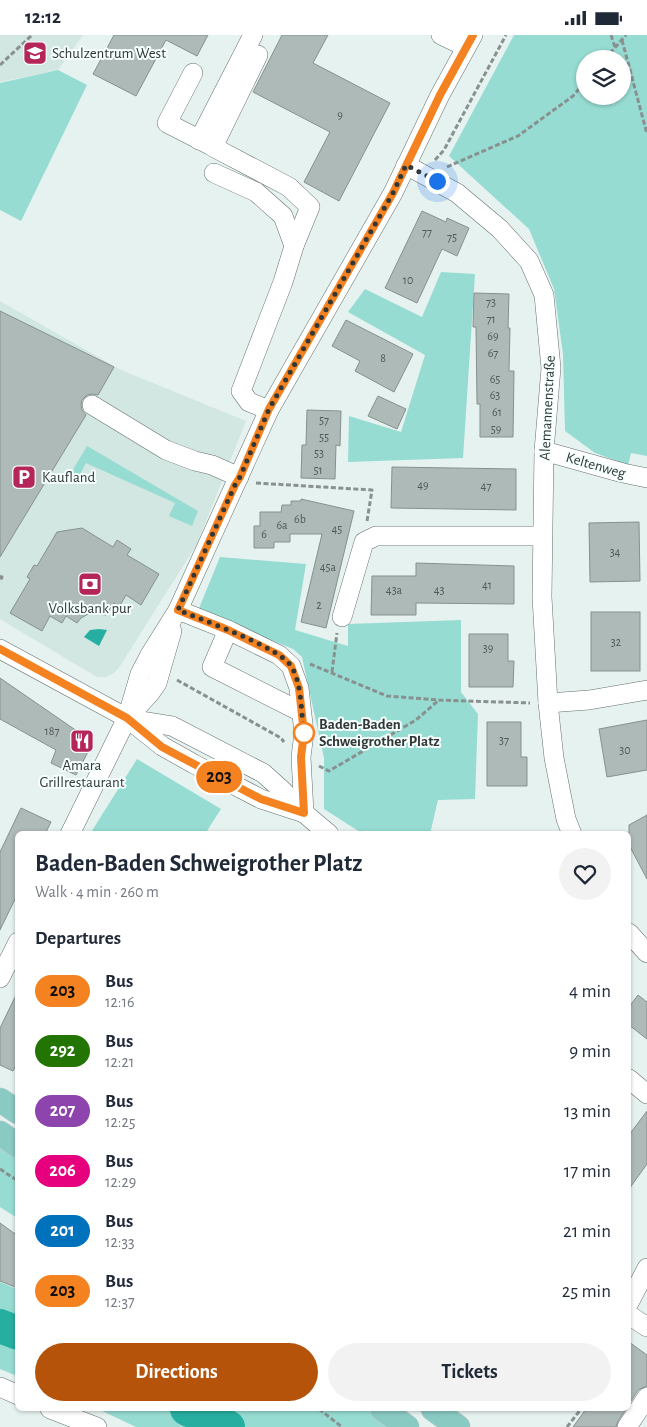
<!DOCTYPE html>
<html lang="en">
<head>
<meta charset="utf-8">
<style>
  body { margin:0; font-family:"Alegreya Sans",sans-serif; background:#f2f2f3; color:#1f2937; height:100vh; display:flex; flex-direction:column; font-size:19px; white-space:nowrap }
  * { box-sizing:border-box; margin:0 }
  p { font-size:16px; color:#747a83 }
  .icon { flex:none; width:28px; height:28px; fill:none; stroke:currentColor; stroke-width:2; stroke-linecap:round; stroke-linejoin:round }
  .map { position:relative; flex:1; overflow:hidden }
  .side { position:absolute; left:15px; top:796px; width:616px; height:580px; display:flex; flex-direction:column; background:#fff; border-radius:8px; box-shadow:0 1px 4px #0004 }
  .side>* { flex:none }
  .badge { padding:0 10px; border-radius:16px; font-size:18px; line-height:32px }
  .buttons { position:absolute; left:576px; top:15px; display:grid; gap:10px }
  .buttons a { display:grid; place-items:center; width:55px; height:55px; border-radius:50%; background:#fff; box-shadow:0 1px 4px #0004; font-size:25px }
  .you { position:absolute; width:25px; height:25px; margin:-12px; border:4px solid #fff; border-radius:50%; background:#1a73e8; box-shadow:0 0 0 8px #1a73e833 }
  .map>.badge { position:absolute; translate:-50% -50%; box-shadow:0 0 0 2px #fff }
  h2 { padding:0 20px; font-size:19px; line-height:45px }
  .round { display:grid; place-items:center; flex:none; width:52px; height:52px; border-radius:26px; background:#f2f2f3 }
  .headline { display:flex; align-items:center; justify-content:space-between; height:85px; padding:0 20px }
  h1 { font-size:24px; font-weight:700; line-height:38px }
  .primary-button { display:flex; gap:10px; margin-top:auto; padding:10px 20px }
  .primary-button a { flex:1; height:58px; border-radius:30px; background:#b45309; color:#fff; font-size:20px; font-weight:700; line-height:58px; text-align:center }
  .primary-button a+a { background:#f2f2f3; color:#1f2937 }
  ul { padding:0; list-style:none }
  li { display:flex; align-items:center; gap:15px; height:60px; padding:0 20px }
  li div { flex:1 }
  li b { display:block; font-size:19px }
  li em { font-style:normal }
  li .badge { min-width:55px; font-weight:700; text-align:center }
  .status { display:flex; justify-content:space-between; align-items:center; height:35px; padding:0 25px; background:#fff; direction:ltr }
  .status svg { height:14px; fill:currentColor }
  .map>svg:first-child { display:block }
</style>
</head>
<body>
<div class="status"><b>12:12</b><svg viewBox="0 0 49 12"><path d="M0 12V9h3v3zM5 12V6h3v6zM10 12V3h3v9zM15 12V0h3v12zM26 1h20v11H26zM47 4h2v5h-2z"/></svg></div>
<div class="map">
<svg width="647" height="1392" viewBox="0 0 647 1392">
  <rect width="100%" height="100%" fill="#e6f2f0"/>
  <!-- built -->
  <g fill="#d2e6e2">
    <path d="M0,0H83L58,35L0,47Z"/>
    <path d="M0,266L121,335L246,386L197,509L120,631L114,638L106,642H97L0,584Z"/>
  </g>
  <!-- green -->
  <g fill="#96dcd2" fill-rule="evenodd">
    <path d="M514,0H647V421L631,418L628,430L595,418L565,396L563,319L554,254L529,194L449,121ZM585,24H622V61H585Z"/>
    <path d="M58,35L87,50L21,186L0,175V48Z"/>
    <path d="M441,237L475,239L463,423L348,427L349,381L401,397L425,320L348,277L365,254L422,282Z"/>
    <path d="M87,411L198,476L192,491L169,481L175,468L86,428L79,441L71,438Z"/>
    <path d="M220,522L306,529L295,595L348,611V589L461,585V657L478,679L475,764L438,765L430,799H363L324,774V723L302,622L293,614L227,587L197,578Z"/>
    <path d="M137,724L221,774L205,799H90Z"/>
    <path d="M0,1111L17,1123V1183L0,1172Z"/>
    <path d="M0,1247L17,1254V1341L0,1334Z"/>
    <path d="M98,1374H366L391,1392H136Z"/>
  </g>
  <!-- water -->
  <path fill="#26afa1" d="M99,594L107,595L99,611L84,602L90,595Z"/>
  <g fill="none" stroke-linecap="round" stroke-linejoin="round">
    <!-- river -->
    <g stroke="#26afa1" stroke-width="34">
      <path d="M0,1291L18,1298"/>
      <path d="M187,1374L228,1392"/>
    </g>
  </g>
  <!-- building -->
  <g fill="#aebab8" stroke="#86918f">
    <path d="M114,0H208L197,21L166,5L136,61L93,39Z"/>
    <path d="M282,0H328L313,28L390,68L339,166L304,147L330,97L253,57Z"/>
    <path d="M422,176L446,187L447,183L469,193L457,221L442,214L417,268L385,253Z"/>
    <path d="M474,258L509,259L508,293H510L509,336H514L513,402H480V369H477L476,292H473Z"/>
    <path d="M0,276L114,332L98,360L93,359L87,360L82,365L81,370L82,375L86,380L0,522Z"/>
    <path d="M346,285L413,319L394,357L355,336L360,326L332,311Z"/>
    <path d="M378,361L406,374L397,394L368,381Z"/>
    <path d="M307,375L341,376L340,411L336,410L335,444L301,443L302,410H306Z"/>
    <path d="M392,432L516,434V475L391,473Z"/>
    <path d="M301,464L354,476L326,593L301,587L322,499H290V507H274V513H254V491H260V477H281L282,470H291V466H301Z"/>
    <path d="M639,487L640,546L590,547L589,488Z"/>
    <path d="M82,493L113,512L117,505L131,514L127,520L159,539L141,570L126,560L119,572L114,568L106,580L90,578L81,583L77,588L66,581L62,588L50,581L42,596L10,578L30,544L27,542L34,530L37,531L57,497Z"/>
    <path d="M416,528L514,531V569L416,568V580H371L372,541H416Z"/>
    <rect x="591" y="577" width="49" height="59"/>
    <path d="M469,599H508V626H514L513,652H469Z"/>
    <path d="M0,643L90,705L89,715L76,740L51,728L56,715L0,684Z"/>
    <path d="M647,685V735L607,742L599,694Z"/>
    <path d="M487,687H521V722H527V751H487Z"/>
    <path d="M21,773L51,787L45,799H18V858L0,895V817Z"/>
    <path d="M647,780V844L629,810V790Z"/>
    <path d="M18,956V1026L13,1036L0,1030V993Z"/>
    <path d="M638,960L647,967V1004L629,990V972Z"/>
    <path d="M647,1076V1129L629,1154V1100Z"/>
    <path d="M0,1188L18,1201V1253L0,1246Z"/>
    <path d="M629,1307L647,1320V1351L638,1355L629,1369Z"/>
    <path d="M586,1374H626L618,1386L616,1392H573Z"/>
  </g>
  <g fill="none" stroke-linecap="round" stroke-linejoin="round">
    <!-- minor casing -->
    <g stroke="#65706e" stroke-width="20">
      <g id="minor">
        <path d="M441,0L466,12"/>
        <path d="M258,20L213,112L289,152L310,172L294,211"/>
        <path d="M193,38L167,88L210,110"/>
        <path d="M199,105L253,0"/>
        <path d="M406,130L457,158L500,194L529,226L544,260L551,333L544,416L542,562L548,668L554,723L566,784L572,799"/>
        <path d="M214,138L256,157L283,181L294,211L283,247L241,356L249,367L269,375"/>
        <path d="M92,370L166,415L195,426L212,430L239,442"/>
        <path d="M544,416L623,438L647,443"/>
        <path d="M178,575L228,595L279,620L291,631L299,653L304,698L301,722L304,778"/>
        <path d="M342,582L364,507L376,501H542"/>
        <path d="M228,595L212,632L301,677"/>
        <path d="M0,614L127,683L162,711L194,729L261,764L304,778"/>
        <path d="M548,668L589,665L647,655"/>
        <path d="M129,681L150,658L157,648L172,596"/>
        <path d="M128,684L172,691L263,738L282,755L304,778L329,799"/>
        <path d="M70,799L127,683L140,639L151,618L178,575L269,375L393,158L440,60L473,0"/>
        <path d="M629,898L647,918"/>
        <path d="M0,943L18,907"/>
        <path d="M629,1044L647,1059"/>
        <path d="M629,1268L647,1233"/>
        <path d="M629,1280L647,1292"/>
        <path d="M0,1352L18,1360"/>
        <path d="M50,1374L97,1392"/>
        <path d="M627,1392L647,1362"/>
      </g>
    </g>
    <!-- major casing -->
    <g stroke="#cecfcf" stroke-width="25">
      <g id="major">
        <path d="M0,1065L18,1077"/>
        <path d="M0,1098L18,1111"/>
        <path d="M382,1374L407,1392"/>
        <path d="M433,1374L458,1392"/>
      </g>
    </g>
    <!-- path -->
    <g stroke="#88918f" stroke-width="3" stroke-dasharray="5 2.5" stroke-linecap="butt">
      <path d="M611,0L615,12"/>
      <path d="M622,5L647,99"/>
      <path d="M605,24L626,0"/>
      <path d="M0,30L32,0"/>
      <path d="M435,125L444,115L506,0"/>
      <path d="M447,132L518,101L573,61L585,47"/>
      <path d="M256,448L372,455L367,486"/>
      <path d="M0,541L2,542L0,547"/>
      <path d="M310,629L387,661L439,665L530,668"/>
      <path d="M332,637L337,598"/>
      <path d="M177,645L281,703L284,707"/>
      <path d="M319,731L329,736L416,685L439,665"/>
      <path d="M0,1134L18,1146"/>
      <path d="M319,1374L342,1392"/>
      <path d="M567,1392L581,1374"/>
    </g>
    <!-- minor -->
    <use href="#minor" stroke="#fff" stroke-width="19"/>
    <!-- major -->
    <use href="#major" stroke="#89cac2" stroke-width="24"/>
  </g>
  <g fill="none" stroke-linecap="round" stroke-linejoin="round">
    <!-- line casing -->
    <g stroke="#fff" stroke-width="11">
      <path id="line" d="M0,614L127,683L162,712L194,729L261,764L304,778L301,722L304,698L299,653L291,631L279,620L228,595L178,575L235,450L240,442L269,374L393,158L440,60L473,0"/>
    </g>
    <!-- line -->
    <use href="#line" stroke="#f58220" stroke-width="8"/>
    <!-- walk -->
    <path stroke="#323736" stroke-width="5" stroke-dasharray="0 9" d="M304,698C301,679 302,647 291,631C279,612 202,585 178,575L235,450L240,442L269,374L393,158L406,130L437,146"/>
  </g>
  <!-- icons -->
  <defs>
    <g id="school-square" transform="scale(1.25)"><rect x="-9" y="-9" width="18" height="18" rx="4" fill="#b4255a" stroke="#f5fffd"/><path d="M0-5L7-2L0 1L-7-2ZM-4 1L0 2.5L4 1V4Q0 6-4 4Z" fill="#fff"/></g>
    <g id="parking-square" transform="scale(1.25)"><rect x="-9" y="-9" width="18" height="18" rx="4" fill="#b4255a" stroke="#f5fffd"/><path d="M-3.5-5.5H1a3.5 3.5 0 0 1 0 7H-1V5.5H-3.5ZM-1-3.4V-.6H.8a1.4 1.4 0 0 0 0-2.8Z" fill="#fff"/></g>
    <g id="bank-square" transform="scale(1.25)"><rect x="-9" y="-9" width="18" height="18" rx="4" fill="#b4255a" stroke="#f5fffd"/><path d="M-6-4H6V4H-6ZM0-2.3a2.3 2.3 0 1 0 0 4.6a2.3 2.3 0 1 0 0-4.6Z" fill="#fff"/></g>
    <g id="restaurant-square" transform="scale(1.25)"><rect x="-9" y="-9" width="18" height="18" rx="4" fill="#b4255a" stroke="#f5fffd"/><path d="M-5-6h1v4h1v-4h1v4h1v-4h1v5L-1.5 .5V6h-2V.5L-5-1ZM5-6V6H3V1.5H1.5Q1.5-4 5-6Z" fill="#fff"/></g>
  </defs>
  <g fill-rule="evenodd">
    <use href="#school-square" x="35" y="18"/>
    <use href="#parking-square" x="24" y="442"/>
    <use href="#bank-square" x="90" y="549"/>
    <use href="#restaurant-square" x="82" y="706"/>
  </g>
  <!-- markers -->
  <circle fill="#fff" stroke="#f58220" stroke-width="2.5" cx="304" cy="698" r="10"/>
  <g text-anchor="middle" stroke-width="4" stroke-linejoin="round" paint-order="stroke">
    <!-- number labels -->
    <g font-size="12" fill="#515856">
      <text x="340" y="84">9</text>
      <text x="427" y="201">77</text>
      <text x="452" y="206">75</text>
      <text x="408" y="249">10</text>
      <text x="491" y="271">73</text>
      <text x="491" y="288">71</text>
      <text x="493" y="305">69</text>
      <text x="493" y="322">67</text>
      <text x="383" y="327">8</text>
      <text x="495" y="348">65</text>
      <text x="495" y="364">63</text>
      <text x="497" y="381">61</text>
      <text x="324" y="389">57</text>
      <text x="496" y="398">59</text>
      <text x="324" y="406">55</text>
      <text x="319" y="422">53</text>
      <text x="318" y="439">51</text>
      <text x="423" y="454">49</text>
      <text x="486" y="455">47</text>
      <text x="300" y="488">6b</text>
      <text x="282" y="494">6a</text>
      <text x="337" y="498">45</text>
      <text x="264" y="503">6</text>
      <text x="615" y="521">34</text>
      <text x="328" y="536">45a</text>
      <text x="487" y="554">41</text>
      <text x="394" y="559">43a</text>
      <text x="439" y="559">43</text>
      <text x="319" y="574">2</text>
      <text x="616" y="611">32</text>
      <text x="488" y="617">39</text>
      <text x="52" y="700">187</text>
      <text x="504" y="709">37</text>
      <text x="625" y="719">30</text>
    </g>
    <!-- poi labels -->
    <g font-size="15" fill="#323736" stroke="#f5fffd" text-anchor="start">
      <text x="52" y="23">Schulzentrum West</text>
      <text x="42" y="447">Kaufland</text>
      <text x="90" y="578" text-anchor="middle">Volksbank pur</text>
      <text x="82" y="735" text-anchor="middle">Amara<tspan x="82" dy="17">Grillrestaurant</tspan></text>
    </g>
    <!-- street labels -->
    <g font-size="15" fill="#323736" stroke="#f5fffd">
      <text transform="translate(547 373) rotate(-87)" y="5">Alemannenstraße</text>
      <text transform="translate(596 430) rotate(16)" y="5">Keltenweg</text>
    </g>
    <!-- stop labels -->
    <g font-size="15" font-weight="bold" fill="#323736" stroke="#f5fffd" text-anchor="start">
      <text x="319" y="694">Baden-Baden<tspan x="319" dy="17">Schweigrother Platz</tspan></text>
    </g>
  </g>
</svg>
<div class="buttons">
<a><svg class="icon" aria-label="layers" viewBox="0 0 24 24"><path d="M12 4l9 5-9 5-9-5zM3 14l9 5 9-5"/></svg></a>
</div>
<div class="you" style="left:437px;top:146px"></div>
<b class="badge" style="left:219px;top:742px;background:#f58220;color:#111">203</b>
<section class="side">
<div class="headline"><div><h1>Baden-Baden Schweigrother Platz</h1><p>Walk · 4 min · 260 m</p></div><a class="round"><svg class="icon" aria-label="heart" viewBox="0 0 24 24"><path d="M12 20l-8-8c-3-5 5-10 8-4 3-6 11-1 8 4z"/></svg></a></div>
<h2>Departures</h2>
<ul>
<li><span class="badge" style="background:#f58220;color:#111">203</span><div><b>Bus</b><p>12:16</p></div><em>4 min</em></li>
<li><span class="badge" style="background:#227503;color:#fff">292</span><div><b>Bus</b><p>12:21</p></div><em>9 min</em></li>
<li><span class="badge" style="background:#8e44ad;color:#fff">207</span><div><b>Bus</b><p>12:25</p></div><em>13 min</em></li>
<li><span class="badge" style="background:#e6007e;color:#fff">206</span><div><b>Bus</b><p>12:29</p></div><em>17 min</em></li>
<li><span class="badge" style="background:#0072bc;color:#fff">201</span><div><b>Bus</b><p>12:33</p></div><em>21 min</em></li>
<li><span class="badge" style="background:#f58220;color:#111">203</span><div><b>Bus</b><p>12:37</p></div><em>25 min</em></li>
</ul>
<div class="primary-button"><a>Directions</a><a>Tickets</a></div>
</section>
</div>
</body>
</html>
